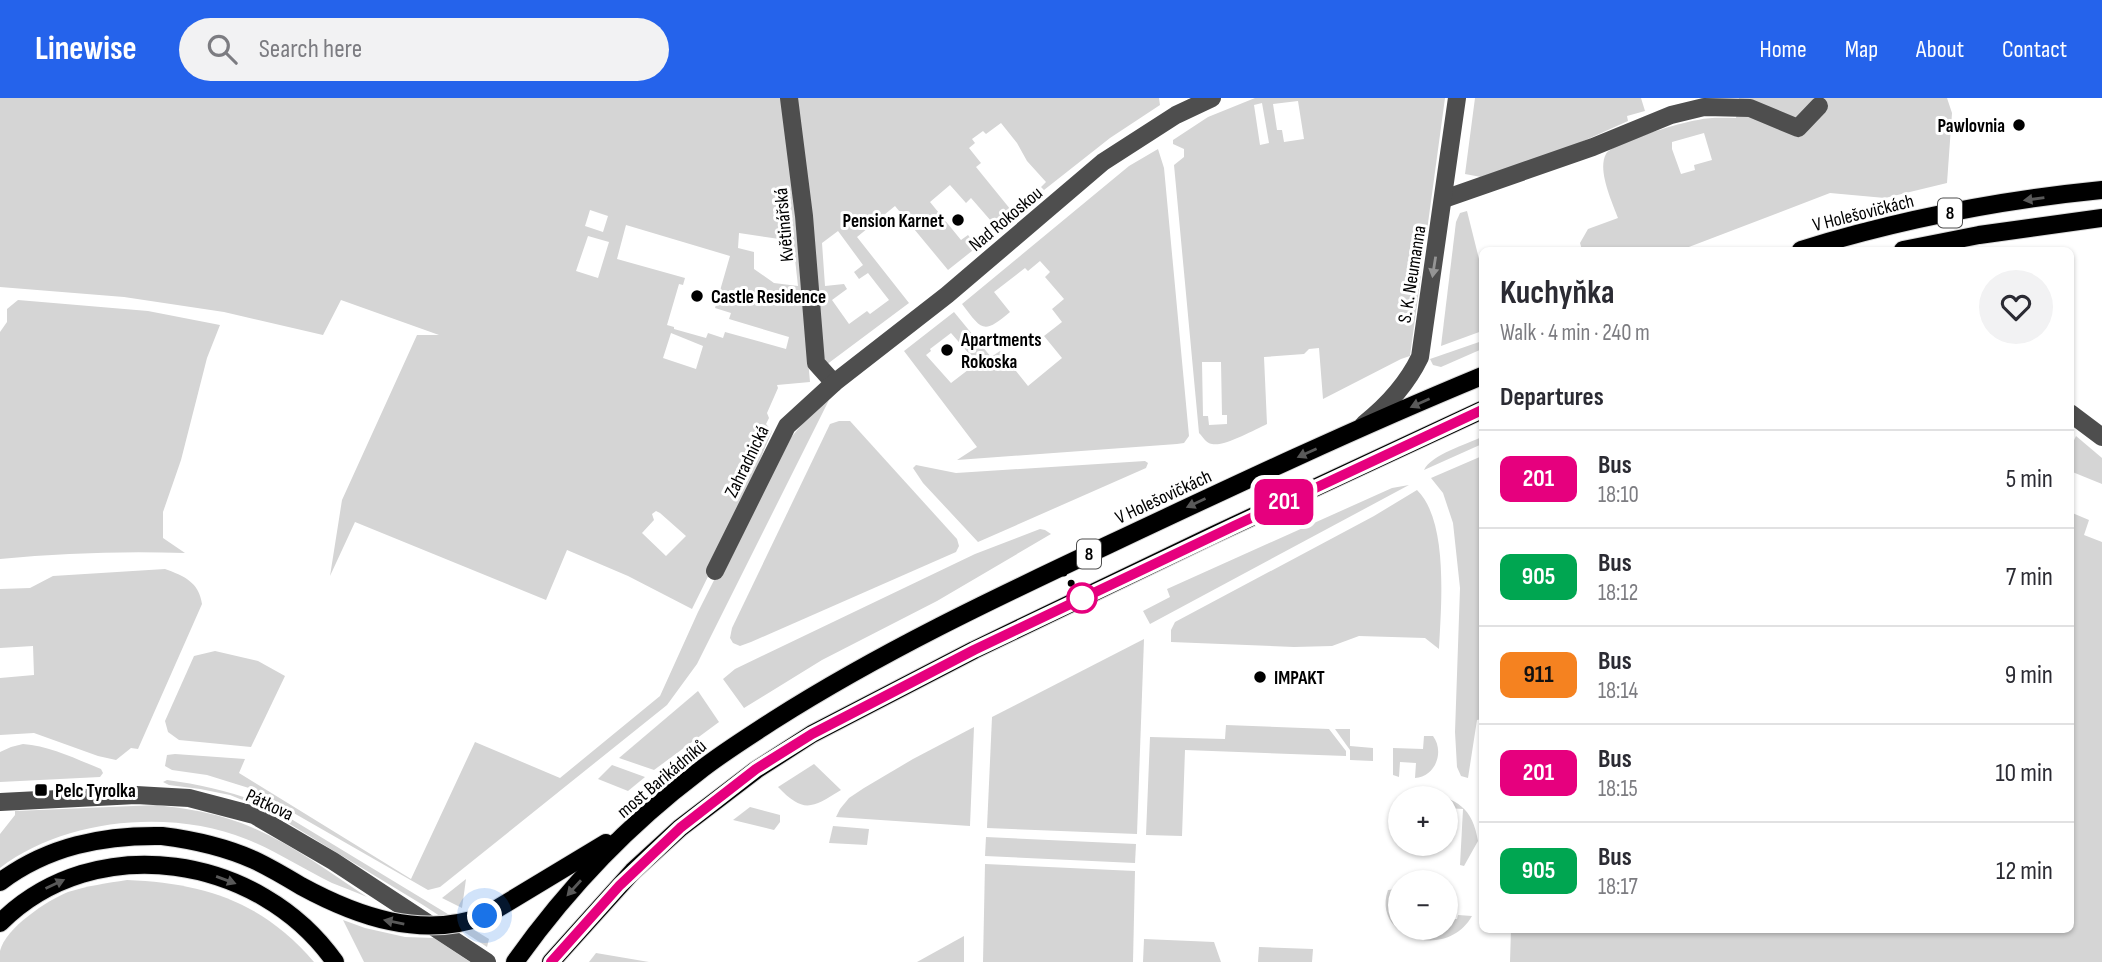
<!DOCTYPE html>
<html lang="en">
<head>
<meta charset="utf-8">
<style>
  body { margin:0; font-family:"Sofia Sans Condensed",sans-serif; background:#f2f2f3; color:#2b2b33; height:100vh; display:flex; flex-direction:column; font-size:26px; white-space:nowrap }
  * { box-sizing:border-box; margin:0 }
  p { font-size:23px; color:#7c7c81 }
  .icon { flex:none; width:38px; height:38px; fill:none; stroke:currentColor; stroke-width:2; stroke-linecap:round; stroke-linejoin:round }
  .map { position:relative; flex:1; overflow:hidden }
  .sheet { position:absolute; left:1479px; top:149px; width:595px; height:686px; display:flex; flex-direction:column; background:#fff; border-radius:10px; box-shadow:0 2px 5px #0004 }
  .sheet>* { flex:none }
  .badge { padding:0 14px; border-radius:10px; font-size:24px; line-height:46px }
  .fabs { position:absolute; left:1388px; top:688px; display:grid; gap:14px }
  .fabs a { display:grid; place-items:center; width:70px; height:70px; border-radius:50%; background:#fff; box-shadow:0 2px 5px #0004; font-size:35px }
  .you { position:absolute; width:35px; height:35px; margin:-18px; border:5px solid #fff; border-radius:50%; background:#1a73e8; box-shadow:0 0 0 10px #1a73e833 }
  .map>.badge { position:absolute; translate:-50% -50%; box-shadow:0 0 0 4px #fff }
  h2 { padding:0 21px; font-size:26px; line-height:63px }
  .round { display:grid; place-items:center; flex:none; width:74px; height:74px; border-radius:37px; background:#f2f2f3 }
  .overview { display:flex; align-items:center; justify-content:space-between; height:119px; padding:0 21px }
  h1 { font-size:33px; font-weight:700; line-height:52px }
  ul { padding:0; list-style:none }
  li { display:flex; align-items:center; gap:21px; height:98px; padding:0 21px; border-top:2px solid #e1e1e2 }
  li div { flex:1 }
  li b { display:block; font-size:26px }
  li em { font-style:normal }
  li .badge { min-width:77px; font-weight:700; text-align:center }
  header { display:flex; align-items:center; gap:42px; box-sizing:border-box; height:98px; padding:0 35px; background:#2563eb; color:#fff }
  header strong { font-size:33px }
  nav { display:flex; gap:38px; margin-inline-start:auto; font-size:24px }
  .search { width:490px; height:63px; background:#f2f2f3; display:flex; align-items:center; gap:18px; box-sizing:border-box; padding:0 24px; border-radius:38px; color:#7c7c81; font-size:26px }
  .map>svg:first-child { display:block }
</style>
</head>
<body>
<header>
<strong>Linewise</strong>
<div class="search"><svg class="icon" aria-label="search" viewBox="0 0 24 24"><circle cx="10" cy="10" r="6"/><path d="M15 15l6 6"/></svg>Search here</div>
<nav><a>Home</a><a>Map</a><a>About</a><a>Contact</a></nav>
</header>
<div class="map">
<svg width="2102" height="864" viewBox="0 0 2102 864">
  <rect width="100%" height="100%" fill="#fff"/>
  <!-- green -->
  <g fill="#d5d5d5" fill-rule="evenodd">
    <path d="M0,0H785L810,284L777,287L778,290L767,315L769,320L766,326L772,333L730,434L692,511L628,478L567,452L546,502L355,424L330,478L342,402L417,237H439L341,202L323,237L224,214L124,199L0,189ZM590,112L608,118L603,134L585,128ZM626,127L730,158L715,210L731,215L729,221L789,239L786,251L725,234L723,240L708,235L706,240L674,231V229L667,227L679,186L683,187L685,180L617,161ZM739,135L793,143L798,188L774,185L754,171V154L738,150ZM588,138L609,144L598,180L576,173ZM671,235L703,248L696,271L663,260ZM656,413L660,415L686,438L666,458L642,435L654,422L652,416Z"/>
    <path d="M795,0H1159L1160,7L1110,40L1044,92L1041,89L1046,84L1027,63L1017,45L1001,25L986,36L983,33L972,41L975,45L969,50L981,65L976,69L1015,117L998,131L971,100L966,105L950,87L930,104L961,142L968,137L977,149L948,172L895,108L857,139L909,205L826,267L823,256ZM838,133L863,167L854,174L859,181L868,175L889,202L870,216L867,213L849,226L832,202L847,191L844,186L825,188L822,145Z"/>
    <path d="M1255,0H1445L1410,258L1401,261L1323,301L1319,250L1309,251L1304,256L1264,259L1267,326C1254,332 1224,349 1212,346C1206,345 1203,339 1199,335L1174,67L1184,59V51L1173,46V42L1208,19ZM1298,3L1304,41L1284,44L1282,32H1277L1273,6ZM1262,5L1269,45L1260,47L1254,7ZM1202,264H1221L1222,317H1227V326L1209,327L1208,318H1203Z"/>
    <path d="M1475,0H1641L1645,13L1627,18L1628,23L1568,50L1481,79L1465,76Z"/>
    <path d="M1739,0H1947L1952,15L1947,85L1885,100L1830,95L1681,152H1582L1580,145L1588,131L1618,120C1612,104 1597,72 1606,56C1612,45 1682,24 1698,22C1711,19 1723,20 1736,20ZM1704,35L1712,62L1694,67L1695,72L1681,76L1672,51V44Z"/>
    <path d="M1158,51L1164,70L1189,338L1184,345L1177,346L957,362L977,349L904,253L954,214L991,259L1000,253L1028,288L1062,260L1044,238L1062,224L1052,211L1064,201L1045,179L1050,174L1040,163L1028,173L1025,170L994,194L1010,214C983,237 982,232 962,206L1129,68ZM951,235L977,265L951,285L926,257L931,253L930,251Z"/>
    <path d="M1467,113L1482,173V233L1441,248L1456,124L1460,115Z"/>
    <path d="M18,202L148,213L220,227L207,260L181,362L163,414V440L185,455C123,453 62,455 0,461V234L7,224V211Z"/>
    <path d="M1482,243V251L1441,269L1433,267L1430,261Z"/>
    <path d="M829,302L697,566L667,607L440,789L428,792L252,691L207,677L172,672L165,668L167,657L175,656L245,661L239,675L411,781L475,644L560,680L660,598L698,514L778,355L814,312Z"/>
    <path d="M839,323H850L957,441L959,448L956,454L751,544L740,548L733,545L730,540L732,530L830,326Z"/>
    <path d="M2076,338L2102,360V386L2070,373V351Z"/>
    <path d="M1482,339V346L1424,372C1431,357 1467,346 1482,339Z"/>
    <path d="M1482,358V621L1477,622L1468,680L1461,678L1457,669L1455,634L1460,490L1453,425L1443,395L1431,380Z"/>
    <path d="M1145,363L1148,365L1146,370L978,444L923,385L913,370L916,367L956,375Z"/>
    <path d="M1409,387L1150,526L1143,513L1170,499L1167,491L1392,390Z"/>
    <path d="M1417,392C1449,423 1441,509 1439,551L1425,540L1359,538L1332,548L1294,549L1171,544V532L1175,524L1374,418Z"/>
    <path d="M2070,414L2089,422L2084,437L2102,444V864H1510L1511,831H2070Z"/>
    <path d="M1040,431L1045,432L1051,436L937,503L822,562L744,610L723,581L735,571L975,456Z"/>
    <path d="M165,471C184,478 199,484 202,506L138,651L131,650L116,662L98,658L34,635L0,637V580L34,577L33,548L0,550V491L30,490L53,478Z"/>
    <path d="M1144,541L1137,736L987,730L992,619Z"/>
    <path d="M215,553L258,563L285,578L251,649L179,642L168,634L165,623L194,558Z"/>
    <path d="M698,593L719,624L654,672L619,660Z"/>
    <path d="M1226,627L1329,631L1346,653V658L1185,652L1182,738L1146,737L1150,639L1225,641Z"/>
    <path d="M974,629L970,728L836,719L840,711L849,700L864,690L913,661Z"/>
    <path d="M1335,631H1350V648L1373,650V663L1350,662V652Z"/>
    <path d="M1424,638H1433C1445,654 1435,679 1415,680L1416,665L1400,664L1399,679L1393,677V650L1423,651Z"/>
    <path d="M23,646C50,648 76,661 101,671L103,675L100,679L0,684V654L11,649Z"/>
    <path d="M814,666L841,692C812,710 804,716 778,689Z"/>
    <path d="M612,667L645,679L628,693L598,681Z"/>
    <path d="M167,682C204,687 238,695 273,710L489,841L487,849L423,807L265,711L230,697L200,691L169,687L163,684Z"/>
    <path d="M1426,696C1457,699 1473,711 1478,743L1464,768L1460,767L1463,711L1446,710V700H1414Z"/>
    <path d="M157,707C180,710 204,713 226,720C277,735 323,770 367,799C356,794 344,790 332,785C303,771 276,753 246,741C172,711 65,720 0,770V736L15,717V713Z"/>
    <path d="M750,709L780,717V724L774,732L733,722Z"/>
    <path d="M833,728L869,731L867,747L829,745Z"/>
    <path d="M986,739L1136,746L1135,765L985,758Z"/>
    <path d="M985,766L1135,773L1133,864H983Z"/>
    <path d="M466,781L462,810L442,800Z"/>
    <path d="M127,782C204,785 263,804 314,864H0C0,860 0,857 0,853C5,830 48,802 68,794C87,788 107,785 127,782Z"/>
    <path d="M1395,791V799H1400V830H1446V821H1457L1458,817L1472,818C1446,864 1371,839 1388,792Z"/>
    <path d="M343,822L365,830L405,839L434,840L470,864H364Z"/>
    <path d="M964,838V864H917Z"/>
    <path d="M1144,841L1214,844L1221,864H1143Z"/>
    <path d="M1259,849L1313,851L1312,864H1258Z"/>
    <path d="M596,855L649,864H589Z"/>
  </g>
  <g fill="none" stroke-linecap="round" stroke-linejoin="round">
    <!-- major casing -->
    <g stroke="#dbdbdb" stroke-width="20">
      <g id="major">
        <path d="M1801,152C1898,122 2001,102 2102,92"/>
        <path d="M1903,152L1979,137L2102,120"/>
        <path d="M0,784C48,748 103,737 162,738"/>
        <path d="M485,818L606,745"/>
        <path d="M0,825C95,730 260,757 335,864"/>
        <path d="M515,864C566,792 628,727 698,674C722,655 748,639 774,622C881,554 995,500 1110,446C1233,388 1356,330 1482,278"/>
        <path d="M551,864L633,773L680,730L756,672L812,636L974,552L1211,438L1482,312"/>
      </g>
    </g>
    <!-- minor -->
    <g stroke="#4e4e4e" stroke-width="18">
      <path d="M789,0L804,118L816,265L834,285"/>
      <path d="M1444,101L1593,49L1671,17L1704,9L1750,10L1798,30L1819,8"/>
      <path d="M2070,315L2102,339"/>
      <path d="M1364,326C1388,307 1407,286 1420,259L1457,0"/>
      <path d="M715,473L787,328L834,285L947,197L1103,64L1176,17L1212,0"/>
      <path d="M0,704L136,697L189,700L254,717L333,763L487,864"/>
    </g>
    <!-- major -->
    <use href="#major" stroke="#000" stroke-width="18"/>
    <!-- major-bridge casing -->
    <g stroke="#dbdbdb" stroke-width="20" stroke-linecap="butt">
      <path id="major-bridge" d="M162,738C194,742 225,749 254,762C271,770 286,779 301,788C358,819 421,841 485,818"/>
    </g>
    <!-- major-bridge -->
    <use href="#major-bridge" stroke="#000" stroke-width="18"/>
  </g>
  <!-- one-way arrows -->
  <defs><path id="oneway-solid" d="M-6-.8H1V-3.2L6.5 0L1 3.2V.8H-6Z" transform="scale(1.75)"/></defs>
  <g fill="#595959">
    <use href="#oneway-solid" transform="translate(2034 101) rotate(172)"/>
    <use href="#oneway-solid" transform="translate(1420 305) rotate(156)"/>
    <use href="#oneway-solid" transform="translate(1307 355) rotate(156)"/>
    <use href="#oneway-solid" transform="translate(1196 405) rotate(155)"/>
    <use href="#oneway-solid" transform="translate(226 782) rotate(20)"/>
    <use href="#oneway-solid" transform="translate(55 786) rotate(-25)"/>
    <use href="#oneway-solid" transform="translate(574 790) rotate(132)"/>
    <use href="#oneway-solid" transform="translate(394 824) rotate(-169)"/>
  </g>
  <use fill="#959595" href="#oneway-solid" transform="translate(1434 169) rotate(99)"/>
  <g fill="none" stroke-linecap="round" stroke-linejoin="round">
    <!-- line casing -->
    <g stroke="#fff" stroke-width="16">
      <path id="line" d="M551,864L620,787L680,730L756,671L812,636L974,552L1234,428L1482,312"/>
    </g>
    <!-- line -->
    <use href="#line" stroke="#e6007e" stroke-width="10"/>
    <!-- walk -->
    <path stroke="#000" stroke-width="7" stroke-dasharray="0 12.6" d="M485,818L639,724L698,673L802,604L898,549L1060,470L1082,500"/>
  </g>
  <!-- markers -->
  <g fill="#000" stroke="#fff" stroke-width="2.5">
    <circle cx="2019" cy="27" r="7"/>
    <circle cx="958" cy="122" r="7"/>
    <circle cx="697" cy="198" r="7"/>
    <circle cx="947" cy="252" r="7"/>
    <circle cx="1260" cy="579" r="7"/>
    <rect x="34" y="685" width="14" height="14" rx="3.5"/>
  </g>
  <circle fill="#fff" stroke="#e6007e" stroke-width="3.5" cx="1082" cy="500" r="14"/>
  <g text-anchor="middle" stroke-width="6" stroke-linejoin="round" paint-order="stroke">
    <!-- shield labels -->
    <g fill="#fff" stroke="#4c4c4c" stroke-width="2">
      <rect x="1938" y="100.5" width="24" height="29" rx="5"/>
      <rect x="1077" y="441.5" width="24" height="29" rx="5"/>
    </g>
    <g font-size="18" font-weight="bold" fill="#000">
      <text x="1950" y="121">8</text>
      <text x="1089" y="462">8</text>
    </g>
    <!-- poi labels -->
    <g font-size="19" font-weight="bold" fill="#000" stroke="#fff" text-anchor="start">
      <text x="2005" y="34" text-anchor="end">Pawlovnia</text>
      <text x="944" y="129" text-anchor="end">Pension Karnet</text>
      <text x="711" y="205">Castle Residence</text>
      <text x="961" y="248">Apartments<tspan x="961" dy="22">Rokoska</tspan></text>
      <text x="1274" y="586">IMPAKT</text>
      <text x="55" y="699">Pelc Tyrolka</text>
    </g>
    <!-- street labels -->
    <g font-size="19" fill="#000" stroke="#fff">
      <text transform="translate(1863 114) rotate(-14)" y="7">V Holešovičkách</text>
      <text transform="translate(1005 120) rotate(-40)" y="7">Nad Rokoskou</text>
      <text transform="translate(783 127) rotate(-95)" y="7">Květinářská</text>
      <text transform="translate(1411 176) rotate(-81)" y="7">S. K. Neumanna</text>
      <text transform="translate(746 363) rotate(-64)" y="7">Zahradnická</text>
      <text transform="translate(1163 398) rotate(-25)" y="7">V Holešovičkách</text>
      <text transform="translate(661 680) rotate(-40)" y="7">most Barikádníků</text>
      <text transform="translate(270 706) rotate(25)" y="7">Pátkova</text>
    </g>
  </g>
</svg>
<div class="fabs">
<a>+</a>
<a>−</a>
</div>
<div class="you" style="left:485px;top:818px"></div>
<b class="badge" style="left:1284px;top:404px;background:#e6007e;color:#fff">201</b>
<section class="sheet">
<div class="overview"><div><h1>Kuchyňka</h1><p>Walk · 4 min · 240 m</p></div><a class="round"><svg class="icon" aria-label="heart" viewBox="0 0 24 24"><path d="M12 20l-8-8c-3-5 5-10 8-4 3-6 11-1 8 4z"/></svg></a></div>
<h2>Departures</h2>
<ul>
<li><span class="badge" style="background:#e6007e;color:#fff">201</span><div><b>Bus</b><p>18:10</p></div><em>5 min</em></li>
<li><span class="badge" style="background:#00a651;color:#fff">905</span><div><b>Bus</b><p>18:12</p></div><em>7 min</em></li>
<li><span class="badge" style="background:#f58220;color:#111">911</span><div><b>Bus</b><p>18:14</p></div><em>9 min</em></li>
<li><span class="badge" style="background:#e6007e;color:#fff">201</span><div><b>Bus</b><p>18:15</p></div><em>10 min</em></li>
<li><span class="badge" style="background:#00a651;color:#fff">905</span><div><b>Bus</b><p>18:17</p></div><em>12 min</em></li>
</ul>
</section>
</div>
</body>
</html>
